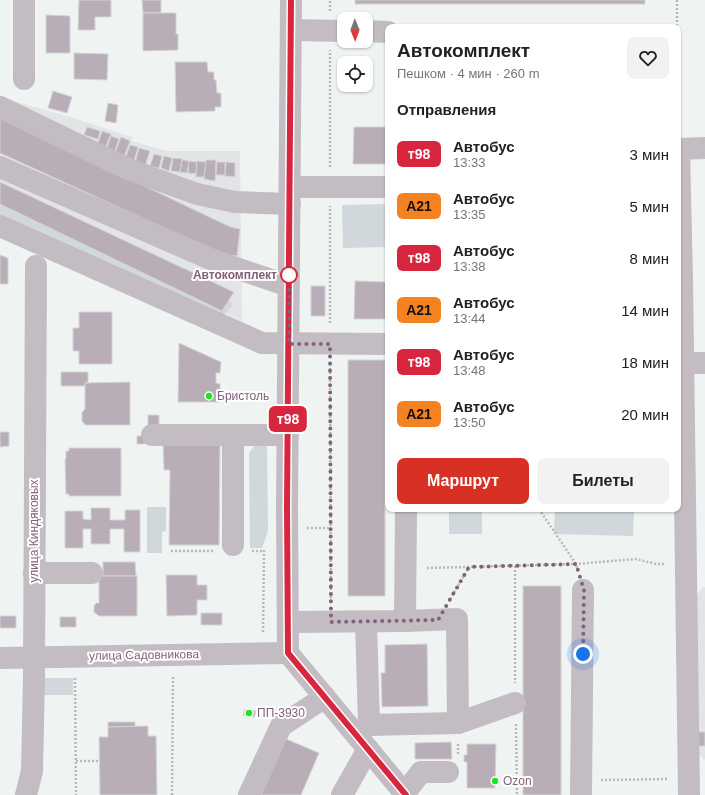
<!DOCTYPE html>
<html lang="ru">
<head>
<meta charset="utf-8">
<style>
  body { margin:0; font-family:Helvetica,sans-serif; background:#f2f2f2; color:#222; height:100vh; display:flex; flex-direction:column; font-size:15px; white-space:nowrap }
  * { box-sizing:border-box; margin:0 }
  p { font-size:13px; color:#767676 }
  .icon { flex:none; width:22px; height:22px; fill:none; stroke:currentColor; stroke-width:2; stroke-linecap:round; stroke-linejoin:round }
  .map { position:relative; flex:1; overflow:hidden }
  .side { position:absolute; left:385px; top:24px; width:296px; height:488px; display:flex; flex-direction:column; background:#fff; border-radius:8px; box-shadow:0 1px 3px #0004 }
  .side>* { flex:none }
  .badge { padding:0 8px; border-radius:6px; font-size:14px; line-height:26px }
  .needle { width:26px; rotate:179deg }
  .tools { position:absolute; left:337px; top:12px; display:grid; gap:8px }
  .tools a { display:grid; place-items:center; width:36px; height:36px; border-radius:8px; background:#fff; box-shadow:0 1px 3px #0004; font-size:20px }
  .you { position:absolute; width:20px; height:20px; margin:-10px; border:3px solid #fff; border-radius:50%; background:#1a73e8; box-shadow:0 0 0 6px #1a73e833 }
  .map>.badge { position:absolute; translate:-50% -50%; box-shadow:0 0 0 2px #fff }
  h2 { padding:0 12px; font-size:15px; line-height:36px }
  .round { display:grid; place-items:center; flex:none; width:42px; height:42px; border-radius:8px; background:#f2f2f2 }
  .head { display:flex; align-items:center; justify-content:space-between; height:68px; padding:0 12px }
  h1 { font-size:19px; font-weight:600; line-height:30px }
  .primary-button { display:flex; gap:8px; margin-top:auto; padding:8px 12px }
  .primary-button a { flex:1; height:46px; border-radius:8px; background:#d93025; color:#fff; font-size:16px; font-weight:600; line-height:46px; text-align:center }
  .primary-button a+a { background:#f2f2f2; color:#222 }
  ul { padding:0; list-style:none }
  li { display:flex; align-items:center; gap:12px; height:52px; padding:0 12px }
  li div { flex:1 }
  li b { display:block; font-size:15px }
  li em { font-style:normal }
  li .badge { min-width:44px; font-weight:700; text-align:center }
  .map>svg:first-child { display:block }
</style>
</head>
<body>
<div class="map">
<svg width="705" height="795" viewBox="0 0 705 795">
  <rect width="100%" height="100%" fill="#eff4f3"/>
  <!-- built -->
  <g fill="#e3e4e5">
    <path d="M0,95L10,100L74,118L132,137V141L167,151H240L242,321L0,208Z"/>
    <path d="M703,587H705V760L694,750L692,601Z"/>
  </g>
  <!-- green -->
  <g fill="#d0d8db">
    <path d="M0,190L223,292L233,305L225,314H214L0,220Z"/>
    <path d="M388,204V247L343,248L342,205Z"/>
    <path d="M256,443L267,444L268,531L262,548H250L249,453Z"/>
    <path d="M147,507H166V531L162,532V553H147Z"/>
    <rect x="449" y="509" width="33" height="25"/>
    <path d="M555,509H634L633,536L554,534Z"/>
    <rect x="40" y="678" width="33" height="17"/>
  </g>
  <!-- building -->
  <g fill="#b9aeb7" stroke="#d2d5d4">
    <path d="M79,0H111V17H95V30H78Z"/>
    <path d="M142,0H161V13H143Z"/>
    <rect x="355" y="0" width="290" height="4"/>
    <path d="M143,13H176V34H178V50L143,51Z"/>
    <path d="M46,15L70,16V53H46Z"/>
    <path d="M74,53L108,54L107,80L74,79Z"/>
    <path d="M175,62H207L208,72H214V80H216L217,93H221V107H215V111L176,112Z"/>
    <path d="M53,91L72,97L67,113L48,108Z"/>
    <path d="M108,103L118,105L116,123L105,121Z"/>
    <path d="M0,117L222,223L231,227L240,229L237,256L221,254L0,153Z"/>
    <path d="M87,127L100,131L98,139L84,135Z"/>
    <path d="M354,127H388V164H353Z"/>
    <path d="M102,131L111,134L105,149L97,146Z"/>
    <path d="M111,136L119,139L114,154L106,151Z"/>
    <path d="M121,137L130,141L124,157L115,154Z"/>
    <path d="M130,145L138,147L134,161L125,159Z"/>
    <path d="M139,148L150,151L145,166L135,163Z"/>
    <path d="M154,154L162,156L159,168L150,166Z"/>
    <path d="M164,156L172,158L169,171L161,168Z"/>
    <path d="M173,158L182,159L180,172L171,171Z"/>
    <path d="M182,160L189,161L187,173L180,172Z"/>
    <path d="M206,160H216L215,181L204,179Z"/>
    <path d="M189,161L197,162L196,174L188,173Z"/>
    <path d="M197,161L206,162L204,177H196Z"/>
    <path d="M217,162H225V175H216Z"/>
    <path d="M226,162L235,163V177L225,176Z"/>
    <path d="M0,182L234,292L222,311L0,204Z"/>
    <path d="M0,255L8,258V284H0Z"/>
    <path d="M355,281L388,282V319H354Z"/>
    <rect x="311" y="286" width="14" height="30"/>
    <path d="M79,312H112V364H79V351H73V328H79Z"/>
    <path d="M179,343L221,362L220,373H216V383L220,384V402H178Z"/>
    <rect x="348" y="360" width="37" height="236"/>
    <path d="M61,372H88V382L85,383V386H61Z"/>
    <path d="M130,382V425H85L82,421V412L85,409V383Z"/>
    <rect x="148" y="415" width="11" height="13"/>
    <path d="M0,432H9V446L0,447Z"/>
    <rect x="137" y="436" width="8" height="8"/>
    <path d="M163,445H220L219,545H169L170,470H164Z"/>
    <path d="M69,448H121V496H69V494H66L65,459H66V451H69Z"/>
    <path d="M91,508H110V520H125V510H140V552H124V529H110V544H91V529H83V548H65V511H83V519L91,520Z"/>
    <path d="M103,562H135L136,576H103Z"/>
    <path d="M166,575H197V585H207V600H197V615L167,616Z"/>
    <path d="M99,576H137V616H99L94,612V606L96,603H99Z"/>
    <rect x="523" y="586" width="38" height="209"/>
    <rect x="201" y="613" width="21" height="12"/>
    <rect x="0" y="616" width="16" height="12"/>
    <rect x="60" y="617" width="16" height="10"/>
    <path d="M427,644L428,706L382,707L381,673H385V645Z"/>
    <path d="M245,709L256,711L254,717L243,715Z"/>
    <rect x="108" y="722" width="27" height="5"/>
    <path d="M148,726V736H156L157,795H100L99,737H108V727Z"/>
    <rect x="696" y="732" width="9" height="14"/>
    <path d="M286,739L319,753L301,795H261Z"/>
    <path d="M451,742L452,759H415V743Z"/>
    <path d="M467,744H496L495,788H467V762H464V755H467Z"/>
  </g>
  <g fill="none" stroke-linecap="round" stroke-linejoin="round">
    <!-- path -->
    <g stroke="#bcb6bb" stroke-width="2.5" stroke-dasharray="2 2" stroke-linecap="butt">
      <path d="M677,0V27"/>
      <path d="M330,11V0"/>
      <path d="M678,89L679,128"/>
      <path d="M330,167V50"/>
      <path d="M330,323V206"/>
      <path d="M330,364L331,601"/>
      <path d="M539,509L576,564L578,571"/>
      <path d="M307,528H330"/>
      <path d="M171,551H213"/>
      <path d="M252,551H264"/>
      <path d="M515,566V683"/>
      <path d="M427,568L576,564L636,559L656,564H665"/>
      <path d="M450,599L469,567"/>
      <path d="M263,632L264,551L265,548"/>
      <path d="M75,678L76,795"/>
      <path d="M516,724L517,795"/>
      <path d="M458,744V755"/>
      <path d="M76,761H99"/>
      <path d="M601,780L668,779"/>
      <path d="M172,795L173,675"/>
    </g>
    <!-- minor -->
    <g stroke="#c4bcc3" stroke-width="22">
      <path d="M24,0V79"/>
      <path d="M291,0L287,507L288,653L406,795"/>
      <path d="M291,30L344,31"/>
      <path d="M366,31L388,32"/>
      <path d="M0,107L128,169L197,194L235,202L290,204"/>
      <path d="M0,167L215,261L289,286"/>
      <path d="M290,187H388"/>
      <path d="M0,226L262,343L388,344"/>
      <path d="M683,363H705"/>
      <path d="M152,435H288"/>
      <path d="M233,545V435"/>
      <path d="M34,573H92"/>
      <path d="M405,621L457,619L458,723"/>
      <path d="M288,622L405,621L406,509"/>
      <path d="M366,622L369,725L458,723L515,703"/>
      <path d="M0,658L288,653"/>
      <path d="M405,793L421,772H448"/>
      <path d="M26,795L32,771L34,677L36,266"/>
      <path d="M249,795L281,726L325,697"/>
      <path d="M342,795L368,749"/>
      <path d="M581,795L583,590"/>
      <path d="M689,795L682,277L679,149L705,148"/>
    </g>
  </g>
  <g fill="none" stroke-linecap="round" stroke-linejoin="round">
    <!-- line casing -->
    <g stroke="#fff" stroke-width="9">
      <path id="line" d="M291,0L287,507L288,653L406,795"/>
    </g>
    <!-- line -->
    <use href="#line" stroke="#d7263d" stroke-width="6"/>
    <!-- walk -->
    <path stroke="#81627a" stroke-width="4" stroke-dasharray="0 7.2" d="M289,275V344H330L331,622L438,620L469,567L576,564L584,590L583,654"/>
  </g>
  <!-- markers -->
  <circle fill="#fff" stroke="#d7263d" stroke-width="2" cx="289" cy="275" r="8"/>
  <g fill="#1ee51f" stroke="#fff" stroke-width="1.5">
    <circle cx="209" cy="396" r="4"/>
    <circle cx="249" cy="713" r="4"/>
    <circle cx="495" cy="781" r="4"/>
  </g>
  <g text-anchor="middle" stroke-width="4" stroke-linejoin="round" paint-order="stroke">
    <!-- stop labels -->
    <g font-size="12" font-weight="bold" fill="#81627a" stroke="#fff" text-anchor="end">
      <text x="277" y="279">Автокомплект</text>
    </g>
    <!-- poi labels -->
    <g font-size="12" fill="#81627a" stroke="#fff" text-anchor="start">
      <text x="217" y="400">Бристоль</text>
      <text x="257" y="717">ПП-3930</text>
      <text x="503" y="785">Ozon</text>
    </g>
    <!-- street labels -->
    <g font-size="12" fill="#81627a" stroke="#fff">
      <text transform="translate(34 531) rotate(-90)" y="4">улица Киндяковых</text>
      <text transform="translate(144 655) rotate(-1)" y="4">улица Садовникова</text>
    </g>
  </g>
</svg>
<div class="tools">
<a><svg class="needle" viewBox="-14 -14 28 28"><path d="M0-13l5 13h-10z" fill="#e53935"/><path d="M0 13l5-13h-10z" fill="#767676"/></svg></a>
<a><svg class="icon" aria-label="locate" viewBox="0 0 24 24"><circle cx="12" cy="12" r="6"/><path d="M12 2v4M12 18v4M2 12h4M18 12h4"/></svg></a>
</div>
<div class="you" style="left:583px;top:654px"></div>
<b class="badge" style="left:288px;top:419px;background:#d7263d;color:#fff">т98</b>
<section class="side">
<div class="head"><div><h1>Автокомплект</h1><p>Пешком · 4 мин · 260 m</p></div><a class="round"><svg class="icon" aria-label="heart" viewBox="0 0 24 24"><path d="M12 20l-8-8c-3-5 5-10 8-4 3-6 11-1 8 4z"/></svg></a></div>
<h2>Отправления</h2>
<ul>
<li><span class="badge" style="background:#d7263d;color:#fff">т98</span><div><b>Автобус</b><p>13:33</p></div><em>3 мин</em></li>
<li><span class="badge" style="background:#f58220;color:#111">А21</span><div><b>Автобус</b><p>13:35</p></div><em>5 мин</em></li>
<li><span class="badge" style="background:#d7263d;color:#fff">т98</span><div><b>Автобус</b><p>13:38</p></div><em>8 мин</em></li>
<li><span class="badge" style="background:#f58220;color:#111">А21</span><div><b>Автобус</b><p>13:44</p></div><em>14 мин</em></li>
<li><span class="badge" style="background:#d7263d;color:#fff">т98</span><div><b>Автобус</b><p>13:48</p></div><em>18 мин</em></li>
<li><span class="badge" style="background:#f58220;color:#111">А21</span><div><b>Автобус</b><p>13:50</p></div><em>20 мин</em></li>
</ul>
<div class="primary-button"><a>Маршрут</a><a>Билеты</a></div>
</section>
</div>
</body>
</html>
